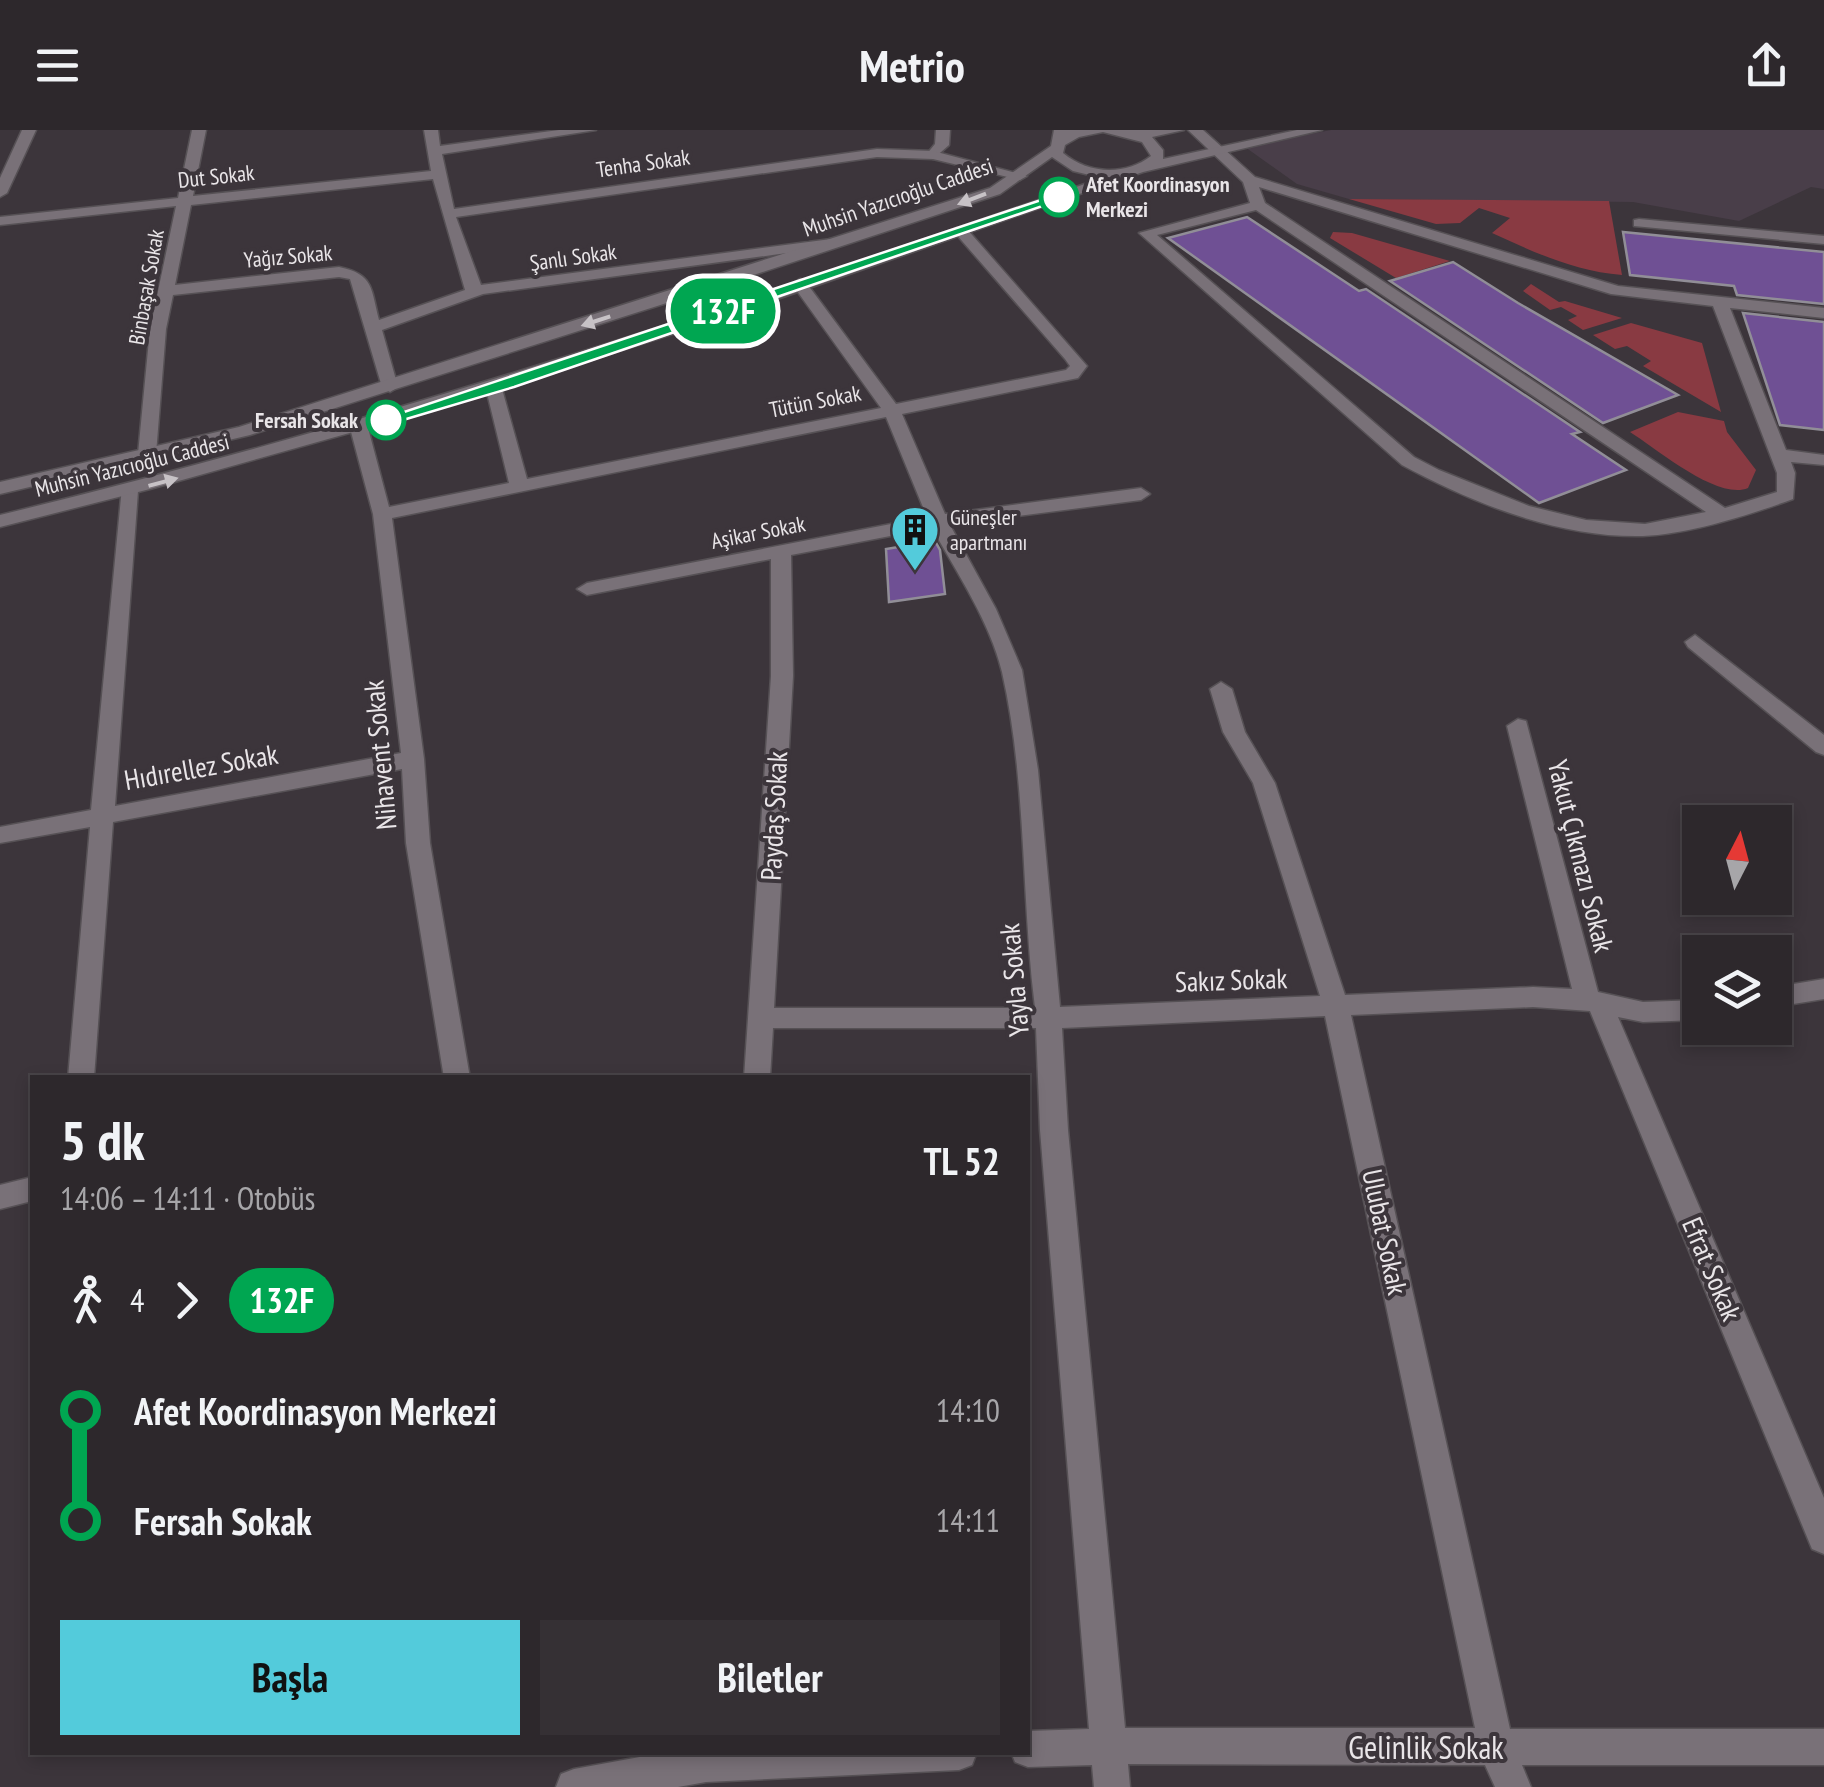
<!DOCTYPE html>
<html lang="tr">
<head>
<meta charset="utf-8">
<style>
  body { margin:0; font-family:"PT Sans Narrow",sans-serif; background:#353034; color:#f1f3f6; height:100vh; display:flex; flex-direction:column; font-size:38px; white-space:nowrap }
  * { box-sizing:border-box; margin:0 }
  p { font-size:32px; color:#a7a6a9 }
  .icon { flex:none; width:55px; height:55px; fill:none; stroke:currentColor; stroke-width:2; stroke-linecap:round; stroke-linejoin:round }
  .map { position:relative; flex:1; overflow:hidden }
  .panel { position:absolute; left:30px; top:945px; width:1000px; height:680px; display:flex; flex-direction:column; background:#2d282c; border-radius:0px; box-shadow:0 5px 15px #0003,0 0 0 2px #484448 }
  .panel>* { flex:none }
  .badge { padding:0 20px; border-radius:32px; font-size:35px; line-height:65px }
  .needle { width:65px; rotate:6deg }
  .buttons { position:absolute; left:1682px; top:675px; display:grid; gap:20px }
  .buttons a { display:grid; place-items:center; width:110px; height:110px; border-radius:0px; background:#2d282c; box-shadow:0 5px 15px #0003,0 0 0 2px #484448; font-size:50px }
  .map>.badge { position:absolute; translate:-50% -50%; box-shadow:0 0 0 5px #fff }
  .legs { display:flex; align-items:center; gap:15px; height:110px; padding:0 30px; font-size:32px }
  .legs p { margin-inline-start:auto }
  .summary { display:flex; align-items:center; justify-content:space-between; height:170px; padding:0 30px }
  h1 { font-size:55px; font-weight:800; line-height:75px }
  .action { display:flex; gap:20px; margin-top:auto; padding:20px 30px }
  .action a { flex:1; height:115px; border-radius:0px; background:#53cbdb; color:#111; font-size:40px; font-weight:800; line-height:115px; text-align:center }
  .action a+a { background:#353034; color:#f1f3f6 }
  ul { padding:0 30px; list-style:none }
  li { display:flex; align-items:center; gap:35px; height:110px; font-size:38px }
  li i { display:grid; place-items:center; width:15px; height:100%; margin:0 12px; background:currentColor }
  li i::after { content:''; width:25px; height:25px; margin:-12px; border:8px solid; border-radius:50%; background:#2d282c }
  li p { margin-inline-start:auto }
  li:first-child i { background:linear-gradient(#0000 50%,currentColor 0) }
  li:last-child i { background:linear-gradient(currentColor 50%,#0000 0) }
  header { display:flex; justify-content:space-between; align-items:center; height:130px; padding:0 30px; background:#2d282c; font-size:45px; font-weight:800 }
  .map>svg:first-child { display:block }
</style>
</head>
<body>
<header><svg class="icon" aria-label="menu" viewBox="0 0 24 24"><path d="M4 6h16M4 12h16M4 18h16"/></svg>Metrio<svg class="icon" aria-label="share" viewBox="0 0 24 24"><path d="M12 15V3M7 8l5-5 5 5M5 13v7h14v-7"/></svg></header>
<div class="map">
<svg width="1824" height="1657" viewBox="0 0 1824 1657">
  <rect width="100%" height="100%" fill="#3c353b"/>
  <!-- built -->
  <path fill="#493e49" d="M1331,0H1824V59L1811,57L1739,91L1633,72L1349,69L1297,54L1245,17Z"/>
  <!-- green -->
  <g fill="#893a42">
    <path d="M1349,69L1609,71L1622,145C1574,141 1536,123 1492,103L1510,88L1479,78L1460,93L1436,94Z"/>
    <path d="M1333,102L1352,103L1450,131L1396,148L1330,108Z"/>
    <path d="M1531,154L1559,172L1565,171L1622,188L1583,200L1568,190L1577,186L1561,177L1550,180L1523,161Z"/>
    <path d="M1631,193L1702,213L1721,282L1643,236L1651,231L1627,216L1615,219L1593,205Z"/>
    <path d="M1678,282L1724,291L1727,302L1756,340L1748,358C1718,371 1657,319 1630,302Z"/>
  </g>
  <!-- building -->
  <g fill="#6f5094" stroke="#918e97" stroke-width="2.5">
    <path d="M1247,87L1359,161L1366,159L1580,302L1572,304L1626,340L1539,373L1168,108Z"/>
    <path d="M1623,102L1824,122V174L1737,165L1734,156L1630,145Z"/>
    <path d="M1453,132L1518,173L1678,265L1603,293L1390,151Z"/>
    <path d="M1743,183L1824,192V300L1780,295Z"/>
    <path d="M935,411L940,420L945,464L889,472L886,419Z"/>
  </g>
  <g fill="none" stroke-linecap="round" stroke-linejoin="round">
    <!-- lane casing -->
    <g stroke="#565155" stroke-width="3">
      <g id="lane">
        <path d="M936,0H950L949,15L933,29L926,25L935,14Z"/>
        <path d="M1188,0H1203L1255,47L1618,156L1824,178V188L1730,178L1786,320L1824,325V335L1791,332L1795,343L1793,369C1749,385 1690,404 1643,406C1560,408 1474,374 1402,335L1139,103L1250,73L1243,52ZM1259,57L1611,164L1713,176L1777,343V362L1725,378L1265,73ZM1256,80L1706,382L1645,394L1586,390L1529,376L1439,340L1414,327L1157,105Z"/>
        <path d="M1639,89L1824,106V114L1634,96V90Z"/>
      </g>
    </g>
    <!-- street casing -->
    <g stroke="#565155" stroke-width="3">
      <g id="street">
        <path d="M192,0H206L193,66L431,41L424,0H438L440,16L559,0H596L442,24L454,79L877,19L933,21L1027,46L1020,50L933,29L877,27L456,87L481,155L839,108L846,112L839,116L483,164L382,200L398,257L390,262L382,257L350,149L339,147L173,165L166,199L156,324L147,329L138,324L150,199L176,76L0,95V87L178,68ZM433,49L465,160L379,190C371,159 374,144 339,137L175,155L191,75Z"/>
        <path d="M956,98H966L1087,236L1078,248L902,284L945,384L1141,358L1150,364L1141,370L950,395L996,479L1022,540L1038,640L1060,877L1320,866L1253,653L1223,602L1210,559L1221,552L1232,559L1245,602L1275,653L1345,865L1533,857L1572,859L1507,596L1518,589L1526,591L1598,862L1643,872L1700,870V890L1643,892L1618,887L1824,1368V1424L1812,1419L1590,881L1533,877L1351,885L1510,1599H1824V1635H1522L1531,1657H1495L1485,1635L1128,1634L1130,1657H1094L1092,1635L1028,1637L1015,1632L1011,1622H1028V1601L1089,1599L1040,1000L1036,898H773L770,948H744L771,546V429L587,465L577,459L587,453L927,387L886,287L392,388L424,629L430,713L470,948H444L406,713L402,639L113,692L94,948H68L90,697L0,713V697L91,680L122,357L129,355L138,361L115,676L401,623L373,384L350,298L353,294L368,298L389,377L509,353L486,259L494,254L502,259L527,349L881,278L792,154L800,149L805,151L896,274L1066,240L1070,236L1065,229L956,104ZM932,398C957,443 990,492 1002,542C1027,651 1021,767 1035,878H774L793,546L791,425ZM1325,886L1475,1598H1125L1068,1000L1062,898Z"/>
        <path d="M1695,505L1824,605V625L1816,622L1688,517L1685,512Z"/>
        <path d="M1824,849V869L1775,877V857Z"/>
        <path d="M32,1047V1071L0,1079V1055Z"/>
        <path d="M667,1622H977L972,1635L959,1640L706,1652L678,1657H556L561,1644L574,1639Z"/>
      </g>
    </g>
    <!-- secondary casing -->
    <g stroke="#565155" stroke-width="3">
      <g id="secondary">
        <path d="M22,0H36L7,63L0,67V48Z"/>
        <path d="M1054,0H1184L1152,7L1163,20V29L1297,0H1322L1143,42L717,190L435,279L150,359L0,397V385C374,294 739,175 1102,48L1073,41L1052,27L1000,64L714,158L250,305L0,364V352L239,297L990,58L1051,16ZM1103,2L1142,12L1151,26C1125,46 1088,44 1063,23L1065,15L1079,7Z"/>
      </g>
    </g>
    <!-- lane -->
    <use href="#lane" fill="#797178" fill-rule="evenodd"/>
    <!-- street -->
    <use href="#street" fill="#797178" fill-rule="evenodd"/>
    <!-- secondary -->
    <use href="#secondary" fill="#797178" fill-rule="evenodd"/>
  </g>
  <!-- one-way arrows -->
  <defs><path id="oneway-solid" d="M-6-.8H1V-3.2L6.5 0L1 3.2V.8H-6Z" transform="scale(2.5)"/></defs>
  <g fill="#c7c2c6">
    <use href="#oneway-solid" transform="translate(972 69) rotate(159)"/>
    <use href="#oneway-solid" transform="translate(596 191) rotate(162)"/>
    <use href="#oneway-solid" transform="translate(163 352) rotate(-15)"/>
  </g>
  <!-- line-1 -->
  <path fill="#00a651" stroke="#fff" stroke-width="2.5" d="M1059,64L1063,69L514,257L386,295L380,290Z"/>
  <!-- icons -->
  <defs>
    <g id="building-pin" transform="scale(2.5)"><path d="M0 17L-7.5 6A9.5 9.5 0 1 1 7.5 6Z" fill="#53cbdb" stroke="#3c353b"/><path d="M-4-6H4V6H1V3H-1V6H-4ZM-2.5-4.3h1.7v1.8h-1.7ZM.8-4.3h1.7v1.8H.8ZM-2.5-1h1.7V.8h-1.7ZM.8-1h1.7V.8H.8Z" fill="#111"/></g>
  </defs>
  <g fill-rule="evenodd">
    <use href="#building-pin" x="915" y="400"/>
  </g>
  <!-- markers -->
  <g fill="#fff" stroke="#00a651" stroke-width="5">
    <circle cx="1059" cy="67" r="18"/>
    <circle cx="386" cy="290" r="18"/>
  </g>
  <g text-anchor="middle" stroke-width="8" stroke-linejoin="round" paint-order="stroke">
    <!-- far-street labels -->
    <g font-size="22" fill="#e9e5e8" stroke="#3c353b">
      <text transform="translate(643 33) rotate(-8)" y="8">Tenha Sokak</text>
      <text transform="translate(216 46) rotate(-6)" y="8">Dut Sokak</text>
      <text transform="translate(898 67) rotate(-19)" y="8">Muhsin Yazıcıoğlu Caddesi</text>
      <text transform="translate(288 126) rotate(-5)" y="8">Yağız Sokak</text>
      <text transform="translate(573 127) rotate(-8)" y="8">Şanlı Sokak</text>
      <text transform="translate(146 157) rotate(-80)" y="8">Binbaşak Sokak</text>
      <text transform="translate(815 271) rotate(-11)" y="8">Tütün Sokak</text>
      <text transform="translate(132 335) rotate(-14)" y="8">Muhsin Yazıcıoğlu Caddesi</text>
      <text transform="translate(758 402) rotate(-11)" y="8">Aşikar Sokak</text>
    </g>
    <!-- far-stop labels -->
    <g font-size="22" font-weight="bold" fill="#e9e5e8" stroke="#3c353b" text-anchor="start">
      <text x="1086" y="62">Afet Koordinasyon<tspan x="1086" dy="25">Merkezi</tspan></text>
      <text x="358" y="298" text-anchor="end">Fersah Sokak</text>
    </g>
    <!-- far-poi labels -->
    <g font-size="22" fill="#e9e5e8" stroke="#3c353b" text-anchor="start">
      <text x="950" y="395">Güneşler<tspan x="950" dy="25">apartmanı</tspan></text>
    </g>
    <!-- street labels -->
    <g font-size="28" fill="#e9e5e8" stroke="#3c353b">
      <text transform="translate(380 625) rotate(-95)" y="10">Nihavent Sokak</text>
      <text transform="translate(201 637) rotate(-10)" y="10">Hıdırellez Sokak</text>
      <text transform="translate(774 686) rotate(-87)" y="10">Paydaş Sokak</text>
      <text transform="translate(1581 726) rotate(76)" y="10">Yakut Çıkmazı Sokak</text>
      <text transform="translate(1014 850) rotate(-95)" y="10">Yayla Sokak</text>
      <text transform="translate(1231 850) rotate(-2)" y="10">Sakız Sokak</text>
      <text transform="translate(1385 1102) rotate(78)" y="10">Ulubat Sokak</text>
      <text transform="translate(1712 1139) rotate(67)" y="10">Efrat Sokak</text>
    </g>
    <!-- near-street labels -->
    <g font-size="32" fill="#e9e5e8" stroke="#3c353b">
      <text x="1426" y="1629">Gelinlik Sokak</text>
    </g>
  </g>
</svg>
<div class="buttons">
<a><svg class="needle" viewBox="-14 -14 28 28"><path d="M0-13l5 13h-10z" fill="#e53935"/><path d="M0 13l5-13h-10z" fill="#a7a6a9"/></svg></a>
<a><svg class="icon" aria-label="layers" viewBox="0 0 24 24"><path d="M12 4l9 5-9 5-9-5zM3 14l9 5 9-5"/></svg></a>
</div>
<b class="badge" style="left:723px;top:181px;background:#00a651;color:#fff">132F</b>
<section class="panel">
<div class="summary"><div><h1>5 dk</h1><p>14:06 – 14:11 · Otobüs</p></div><b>TL 52</b></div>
<div class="legs"><svg class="icon" aria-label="walk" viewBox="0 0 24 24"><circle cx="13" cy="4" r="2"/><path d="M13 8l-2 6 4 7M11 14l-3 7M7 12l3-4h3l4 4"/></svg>4<svg class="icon" aria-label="forward" viewBox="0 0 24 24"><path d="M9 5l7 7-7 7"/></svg><b class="badge" style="background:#00a651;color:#fff">132F</b></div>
<ul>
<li><i style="color:#00a651"></i><b>Afet Koordinasyon Merkezi</b><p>14:10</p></li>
<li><i style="color:#00a651"></i><b>Fersah Sokak</b><p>14:11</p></li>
</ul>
<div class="action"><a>Başla</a><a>Biletler</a></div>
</section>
</div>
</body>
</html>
